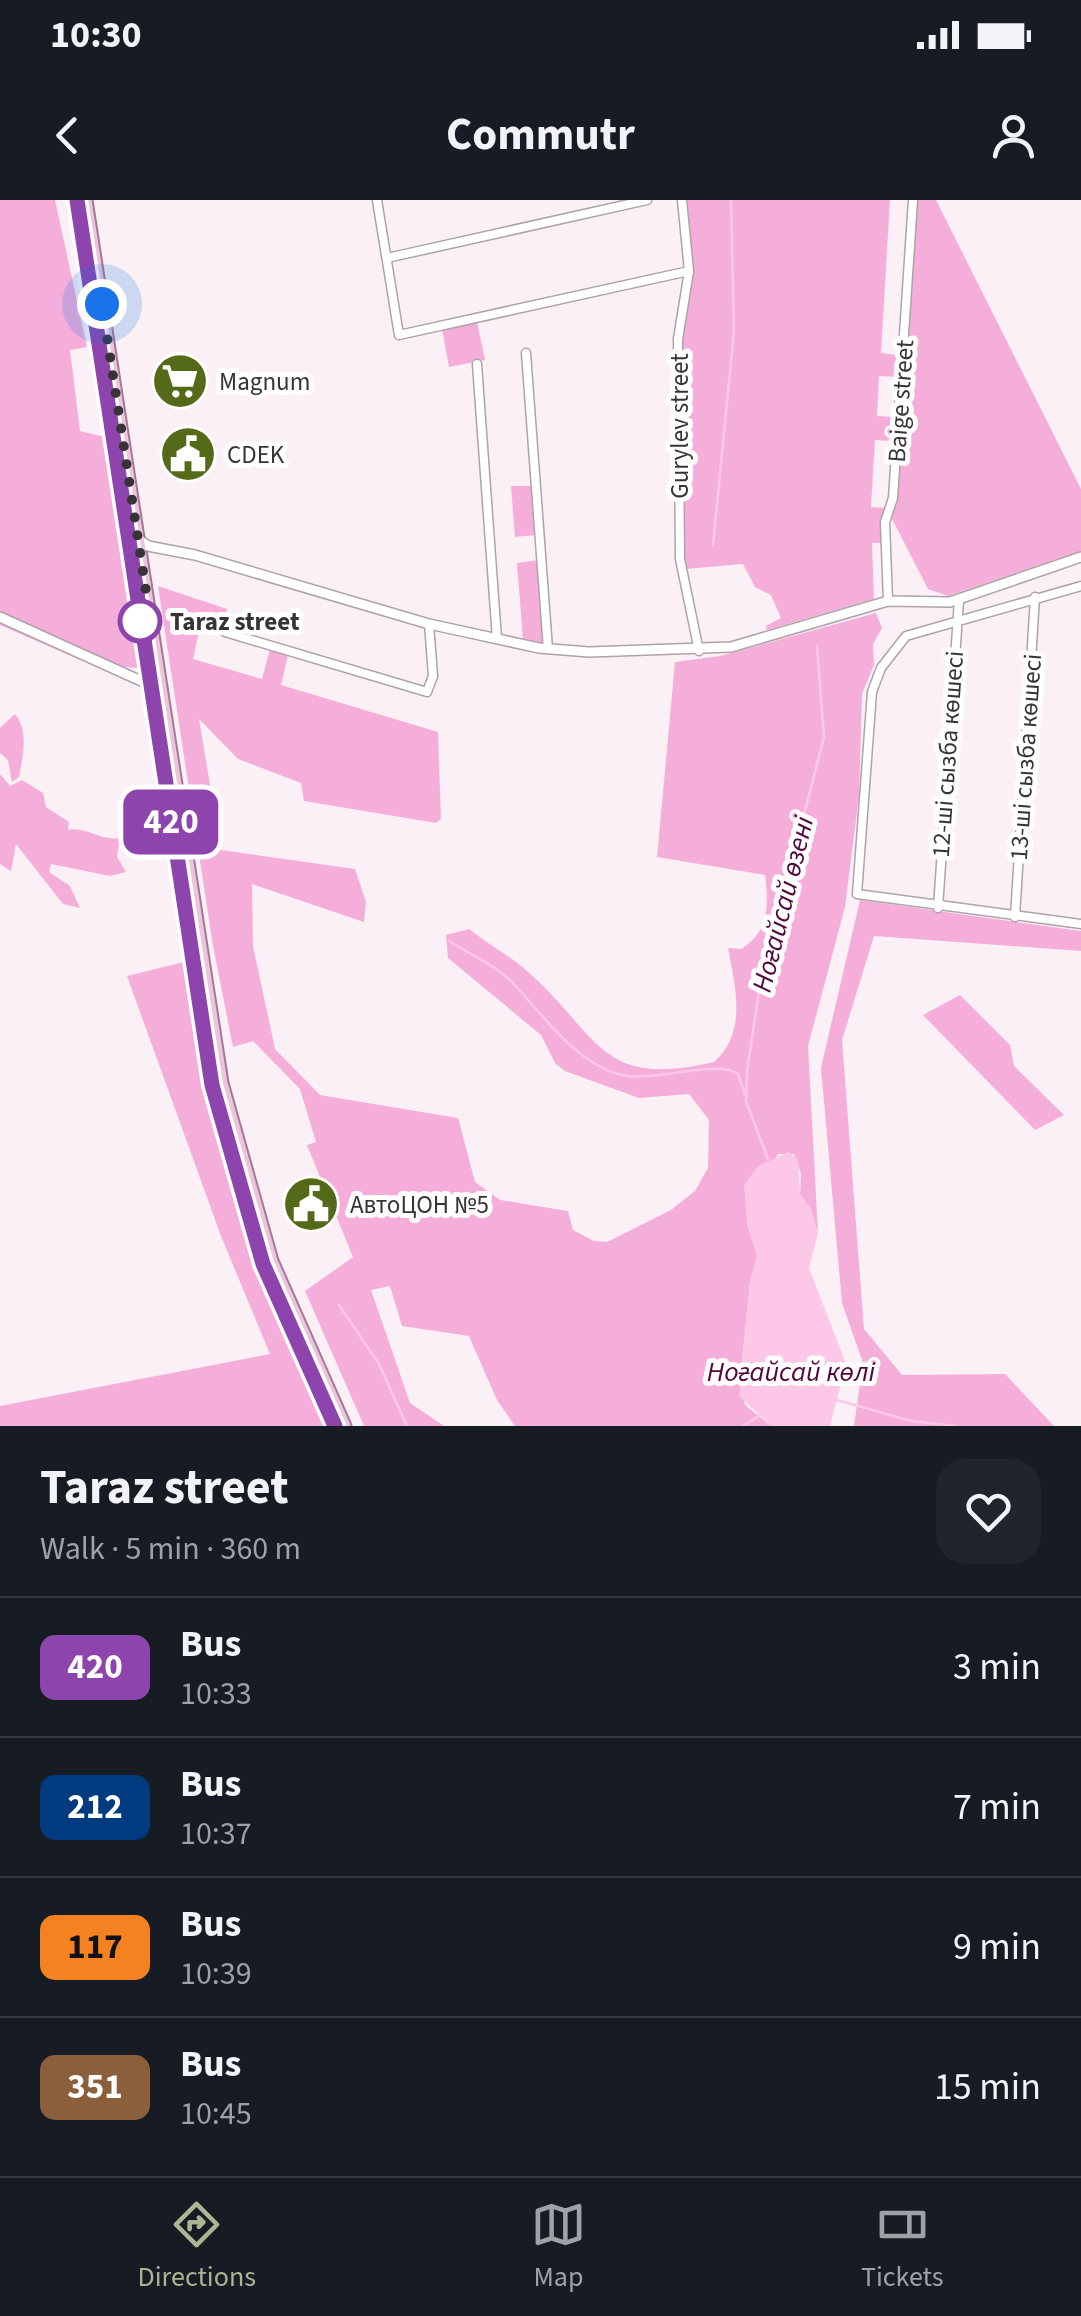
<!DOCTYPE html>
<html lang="en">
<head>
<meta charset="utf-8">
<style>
  body { margin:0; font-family:"Source Sans 3",sans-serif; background:#20242c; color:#f1f3f6; height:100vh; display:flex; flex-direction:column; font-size:38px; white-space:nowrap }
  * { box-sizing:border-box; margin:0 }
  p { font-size:32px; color:#9ea1a6 }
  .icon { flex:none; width:55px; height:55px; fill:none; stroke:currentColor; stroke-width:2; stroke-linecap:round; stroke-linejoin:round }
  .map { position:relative; height:1226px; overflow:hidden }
  .details { display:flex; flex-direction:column; background:#171b24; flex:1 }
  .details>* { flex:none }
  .badge { padding:0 20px; border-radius:15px; font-size:35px; line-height:65px }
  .you { position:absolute; width:50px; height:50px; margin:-25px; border:8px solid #fff; border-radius:50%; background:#1a73e8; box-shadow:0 0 0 15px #1a73e833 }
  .map>.badge { position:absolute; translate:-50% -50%; box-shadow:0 0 0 5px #fff }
  .round { display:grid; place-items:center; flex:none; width:105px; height:105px; border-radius:30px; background:#20242c }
  .summary { display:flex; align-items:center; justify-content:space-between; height:170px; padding:0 40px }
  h1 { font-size:48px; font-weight:700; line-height:75px }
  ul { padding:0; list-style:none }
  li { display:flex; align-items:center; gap:30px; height:140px; padding:0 40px; border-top:2px solid #363941 }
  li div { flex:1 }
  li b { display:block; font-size:38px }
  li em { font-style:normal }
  li .badge { min-width:110px; font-weight:700; text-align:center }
  .status { display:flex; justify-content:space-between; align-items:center; height:70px; padding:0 50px; background:#171b24; direction:ltr }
  .status svg { height:28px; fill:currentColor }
  header { display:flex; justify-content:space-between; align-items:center; height:130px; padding:0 40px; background:#171b24; font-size:45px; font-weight:700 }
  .tabs { display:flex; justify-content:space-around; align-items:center; height:140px; border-top:2px solid #363941; background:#171b24; font-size:28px; color:#9ea1a6 }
  .tabs a { display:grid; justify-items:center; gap:5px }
  .tabs .active { color:#aab592 }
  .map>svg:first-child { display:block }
</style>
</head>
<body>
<div class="status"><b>10:30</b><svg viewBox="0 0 49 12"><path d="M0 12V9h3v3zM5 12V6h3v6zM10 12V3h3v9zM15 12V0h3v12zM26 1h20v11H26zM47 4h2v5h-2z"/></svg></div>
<header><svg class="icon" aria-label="back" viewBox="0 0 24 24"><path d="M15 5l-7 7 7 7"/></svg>Commutr<svg class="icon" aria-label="person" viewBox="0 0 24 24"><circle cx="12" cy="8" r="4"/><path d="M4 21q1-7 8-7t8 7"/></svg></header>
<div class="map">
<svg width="1081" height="1226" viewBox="0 0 1081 1226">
  <rect width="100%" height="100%" fill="#fbf0f6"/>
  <!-- green -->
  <g fill="#f5aeda">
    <path d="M0,0H55L87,147L70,150L80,231L105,237L138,468L122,467L117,476L0,425Z"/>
    <path d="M686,0H890L881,153L898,155V177L879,176L877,216L893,217L892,241L875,240L871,307L888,308L881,320L883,343H872L874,399L767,430L766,426L781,418L771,395L755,387L743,364L685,369L682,130L693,76Z"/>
    <path d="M917,0H936L1081,289V351L948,396L928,389L891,317L897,303Z"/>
    <path d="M477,122L485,160L449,167L442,129Z"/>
    <path d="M511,286H532L536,335L515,337Z"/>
    <path d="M538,360L545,444L523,440L517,363Z"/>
    <path d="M158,386L227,409L222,428L201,422L193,459L262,479L270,449L288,455L281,485L438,532L441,619L436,623L304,601L301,583L238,559L199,519L221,650L355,669L366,702L364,722L252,684L253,746L275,849L320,895L458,918L475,982L500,1000L568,1011L573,1030L594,1041L607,1042L671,1010L695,991L708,968L709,920L689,894L639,898L565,871L555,863L541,835L448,758L446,735L469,729C487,744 509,755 526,770C601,836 598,889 714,862C748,832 735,786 728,748L741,749C769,732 769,706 765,675L657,657L675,462L720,456L876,413L882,428L873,444L874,465L862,494L859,596L845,707L808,846L818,1033L810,1007L800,995L801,974L794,954H778L747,1023L757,1056L750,1082L740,1181L745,1205L771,1226H515L497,1200L469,1136L402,1126L390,1086L371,1090L410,1203L444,1226H364L305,1091L353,1057L307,945L316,942L300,889L253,841L233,847L213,746Z"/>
    <path d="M15,514C29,532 23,555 19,577L12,582L8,560L0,553V528Z"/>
    <path d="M0,574L10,586L22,580L43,593L46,607L69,622L68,630C85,626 100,641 120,638L117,657L126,672L110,676L51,664L49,672L70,686L80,708L63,704L16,644L11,671L0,664Z"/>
    <path d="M860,700L1081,731V751L874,736L842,840L864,1129L902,1175L1005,1174L1054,1226H854L863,1163L842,1103L821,868Z"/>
    <path d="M184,762L201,874L246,1043L327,1226H0V1206L270,1154L221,1036L127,776Z"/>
    <path d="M960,795L1010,845L1014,866L1064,915L1035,930L923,815Z"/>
  </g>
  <!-- water -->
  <path fill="#fdc8e8" d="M789,952L798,960L800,995L810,1007L818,1033L809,1068L846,1164L830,1226H771L739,1196L750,1082L757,1056L747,1023L744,985L758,966Z"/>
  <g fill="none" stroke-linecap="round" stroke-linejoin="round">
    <!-- stream -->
    <g stroke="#fdc8e8" stroke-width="2.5">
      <path d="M713,345L734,131L731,0"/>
      <path d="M449,741C469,754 498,766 514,784C542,815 576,862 618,874C650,884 718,858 738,874L745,895"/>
      <path d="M768,959L746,901L747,871L759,791L824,537L817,446"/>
      <path d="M339,1105L379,1164L407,1226"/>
      <path d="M837,1200L911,1221L956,1226"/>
      <path d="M743,1226L759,1216"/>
    </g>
    <!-- minor casing -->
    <g stroke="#ada3a9" stroke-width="11">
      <g id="minor">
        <path d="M377,0L399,135L689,71"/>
        <path d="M682,0L689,71L678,139L680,359L699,451"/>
        <path d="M387,58L647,0"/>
        <path d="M526,153L548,449"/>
        <path d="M477,164L497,439"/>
        <path d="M1081,386L906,436L881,468L872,492L857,694L1081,724"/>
        <path d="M888,401L885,322L893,298L913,0"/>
        <path d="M225,432L427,492L433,476L429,424"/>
        <path d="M938,708L959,400"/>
        <path d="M1015,717L1035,397"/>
      </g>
    </g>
    <!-- tertiary casing -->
    <g stroke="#ada3a9" stroke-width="12">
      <g id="tertiary">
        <path d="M138,339L148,346L195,355L429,424L539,448L589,452L731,447L888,401L950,402L1081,357"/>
        <path d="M0,417L150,485"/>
      </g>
    </g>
    <!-- primary casing -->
    <g stroke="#a47994" stroke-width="15">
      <g id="primary">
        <path d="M77,0L212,885L263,1064L335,1226"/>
        <path d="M86,0L222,883L272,1061L345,1226"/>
      </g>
    </g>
    <!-- minor -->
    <use href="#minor" stroke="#fff" stroke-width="8"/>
    <!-- tertiary -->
    <use href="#tertiary" stroke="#fff" stroke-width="9"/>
    <!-- primary -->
    <use href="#primary" stroke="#ebc5dd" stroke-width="11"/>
  </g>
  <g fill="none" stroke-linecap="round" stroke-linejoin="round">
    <!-- line casing -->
    <g stroke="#fff" stroke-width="22">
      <path id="line" d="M77,0L212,885L263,1064L335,1226"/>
    </g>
    <!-- line -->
    <use href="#line" stroke="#8e44ad" stroke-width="15"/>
    <!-- walk -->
    <path stroke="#383436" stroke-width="10" stroke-dasharray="0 18" d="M102,104L148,404L140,421"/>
  </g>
  <!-- icons -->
  <defs>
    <g id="supermarket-disc" transform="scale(2.875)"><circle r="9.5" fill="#546a18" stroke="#fff"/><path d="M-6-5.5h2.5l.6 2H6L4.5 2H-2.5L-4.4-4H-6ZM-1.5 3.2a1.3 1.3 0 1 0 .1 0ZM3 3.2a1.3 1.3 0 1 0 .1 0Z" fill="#fff"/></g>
    <g id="civic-disc" transform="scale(2.875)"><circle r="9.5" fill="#546a18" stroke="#fff"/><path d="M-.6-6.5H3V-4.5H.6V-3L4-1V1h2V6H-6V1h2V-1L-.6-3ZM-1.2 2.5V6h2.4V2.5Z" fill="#fff"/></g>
  </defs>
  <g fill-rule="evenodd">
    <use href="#supermarket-disc" x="180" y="181"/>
    <use href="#civic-disc" x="188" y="254"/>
    <use href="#civic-disc" x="311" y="1004"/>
  </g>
  <!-- markers -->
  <circle fill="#fff" stroke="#8e44ad" stroke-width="5" cx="140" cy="421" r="20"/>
  <g text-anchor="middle" stroke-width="10" stroke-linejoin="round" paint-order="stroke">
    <!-- poi labels -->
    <g font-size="25" fill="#383436" stroke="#fff" text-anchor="start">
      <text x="219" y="190">Magnum</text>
      <text x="227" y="263">CDEK</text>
      <text x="350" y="1013">АвтоЦОН №5</text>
    </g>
    <!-- street labels -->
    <g font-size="25" fill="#383436" stroke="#fff">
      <text transform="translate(900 201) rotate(-86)" y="9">Baige street</text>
      <text transform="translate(679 226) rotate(-90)" y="9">Gurylev street</text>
      <text transform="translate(947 554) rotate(-86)" y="9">12-ші сызба көшесі</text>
      <text transform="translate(1025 557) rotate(-86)" y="9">13-ші сызба көшесі</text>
    </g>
    <!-- stop labels -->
    <g font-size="25" font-weight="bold" fill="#383436" stroke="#fff" text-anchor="start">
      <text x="170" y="430">Taraz street</text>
    </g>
    <!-- water labels -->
    <g font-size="28" font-style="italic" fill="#52063e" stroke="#fff">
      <text transform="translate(782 704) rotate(-76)" y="10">Ноғайсай өзені</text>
      <text x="791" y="1181">Ноғайсай көлі</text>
    </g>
  </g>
</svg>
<div class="you" style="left:102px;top:104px"></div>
<b class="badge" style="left:171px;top:622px;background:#8e44ad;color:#fff">420</b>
</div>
<section class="details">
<div class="summary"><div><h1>Taraz street</h1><p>Walk · 5 min · 360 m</p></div><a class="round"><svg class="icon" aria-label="heart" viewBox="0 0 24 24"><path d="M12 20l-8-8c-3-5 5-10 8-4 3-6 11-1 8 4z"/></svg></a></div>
<ul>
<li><span class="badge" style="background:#8e44ad;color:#fff">420</span><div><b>Bus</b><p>10:33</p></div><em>3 min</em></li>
<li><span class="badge" style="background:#003b80;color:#fff">212</span><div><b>Bus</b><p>10:37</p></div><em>7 min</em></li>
<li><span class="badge" style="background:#f58220;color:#111">117</span><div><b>Bus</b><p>10:39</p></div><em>9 min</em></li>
<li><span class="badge" style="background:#8b5e3c;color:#fff">351</span><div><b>Bus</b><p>10:45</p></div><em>15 min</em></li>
</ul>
</section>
<nav class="tabs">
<a class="active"><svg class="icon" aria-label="directions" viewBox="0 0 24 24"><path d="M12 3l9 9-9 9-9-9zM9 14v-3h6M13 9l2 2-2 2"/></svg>Directions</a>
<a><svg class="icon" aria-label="map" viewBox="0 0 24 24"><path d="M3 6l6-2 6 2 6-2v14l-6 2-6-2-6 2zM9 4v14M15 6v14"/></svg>Map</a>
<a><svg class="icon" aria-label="tickets" viewBox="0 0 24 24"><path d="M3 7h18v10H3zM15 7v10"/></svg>Tickets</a>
</nav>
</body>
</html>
